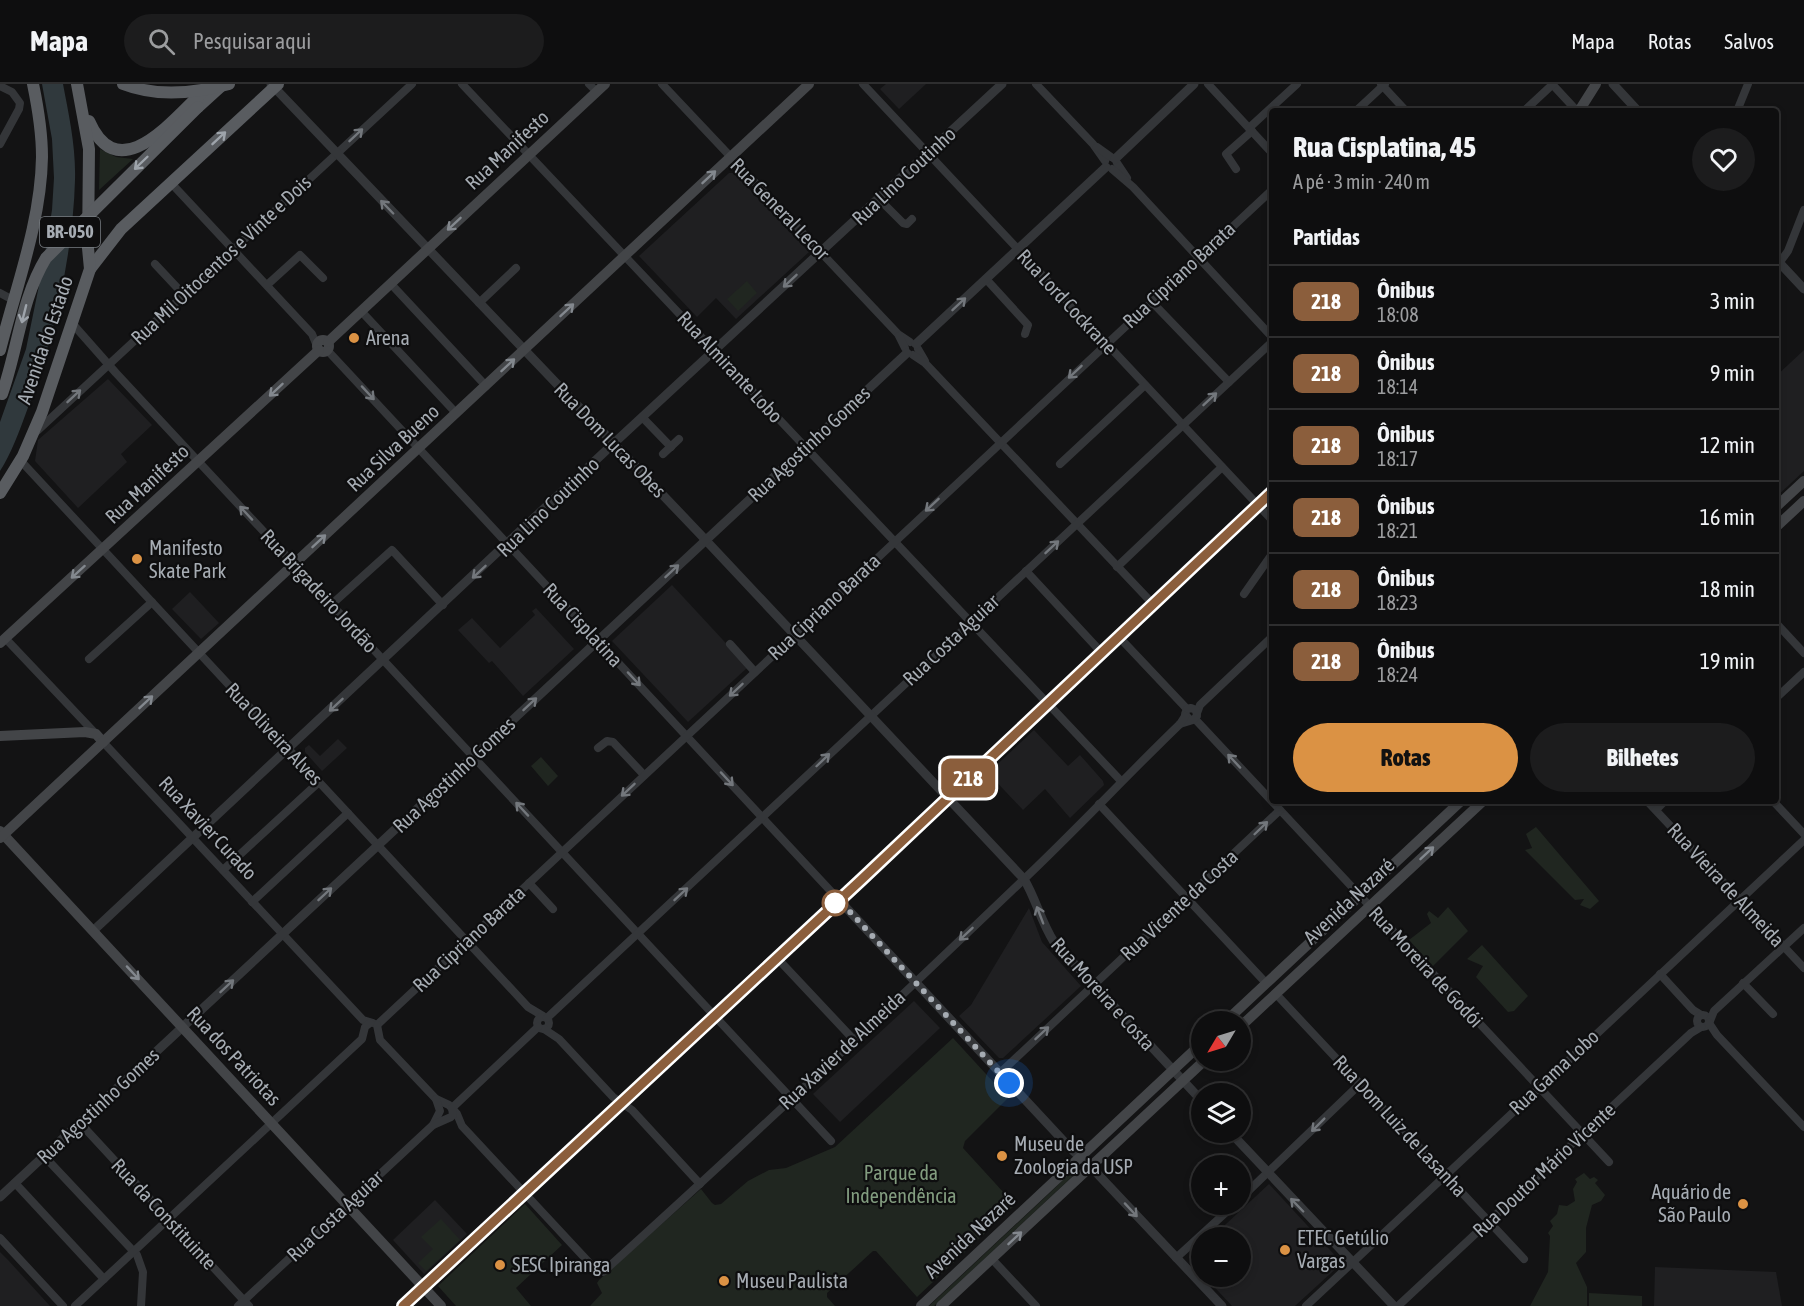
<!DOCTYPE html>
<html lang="pt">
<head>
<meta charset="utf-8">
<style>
  body { margin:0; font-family:"Asap Condensed",sans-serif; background:#1c1c1d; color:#f1f3f6; height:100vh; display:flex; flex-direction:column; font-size:22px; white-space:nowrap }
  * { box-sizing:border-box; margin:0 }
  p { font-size:20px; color:#9b9c9e }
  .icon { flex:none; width:33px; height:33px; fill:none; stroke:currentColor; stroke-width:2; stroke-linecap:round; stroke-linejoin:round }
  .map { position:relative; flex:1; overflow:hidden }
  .sheet { position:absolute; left:1269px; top:24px; width:510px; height:696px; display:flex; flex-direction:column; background:#0e0e0f; border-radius:6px; box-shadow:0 3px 9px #0003,0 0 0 2px #2e2e2f }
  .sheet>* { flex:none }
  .badge { padding:0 12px; border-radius:9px; font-size:21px; line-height:39px }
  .needle { width:39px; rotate:232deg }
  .controls { position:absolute; left:1191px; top:927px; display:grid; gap:12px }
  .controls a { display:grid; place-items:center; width:60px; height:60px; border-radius:50%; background:#0e0e0f; box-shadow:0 3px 9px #0003,0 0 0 2px #2e2e2f; font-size:30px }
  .you { position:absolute; width:30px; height:30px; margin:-15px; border:4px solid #fff; border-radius:50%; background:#1a73e8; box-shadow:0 0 0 9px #1a73e833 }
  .map>.badge { position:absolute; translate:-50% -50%; box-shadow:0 0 0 3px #fff }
  h2 { padding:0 24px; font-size:22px; line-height:54px }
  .round { display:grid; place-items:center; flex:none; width:63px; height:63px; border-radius:32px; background:#1c1c1d }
  .overview { display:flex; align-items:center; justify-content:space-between; height:102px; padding:0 24px }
  h1 { font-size:28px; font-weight:800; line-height:45px }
  .primary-button { display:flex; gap:12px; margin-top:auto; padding:12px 24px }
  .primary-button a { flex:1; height:69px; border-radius:36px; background:#db9244; color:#111; font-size:24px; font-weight:800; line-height:69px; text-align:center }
  .primary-button a+a { background:#1c1c1d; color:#f1f3f6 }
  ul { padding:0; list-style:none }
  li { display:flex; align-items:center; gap:18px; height:72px; padding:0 24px; border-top:2px solid #2e2e2f }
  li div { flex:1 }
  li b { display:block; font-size:22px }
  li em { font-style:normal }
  li .badge { min-width:66px; font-weight:700; text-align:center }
  header { display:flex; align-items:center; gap:36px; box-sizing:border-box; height:84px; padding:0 30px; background:#0e0e0f; border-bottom:2px solid #2e2e2f }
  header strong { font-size:28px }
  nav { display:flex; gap:33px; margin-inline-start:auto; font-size:21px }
  .search { width:420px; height:54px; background:#1c1c1d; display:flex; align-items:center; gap:15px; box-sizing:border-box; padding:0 21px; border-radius:33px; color:#9b9c9e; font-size:22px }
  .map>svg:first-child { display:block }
</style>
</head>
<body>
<header>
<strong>Mapa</strong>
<div class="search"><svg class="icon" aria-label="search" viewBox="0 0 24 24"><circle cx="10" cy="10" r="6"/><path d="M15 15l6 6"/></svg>Pesquisar aqui</div>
<nav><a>Mapa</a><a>Rotas</a><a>Salvos</a></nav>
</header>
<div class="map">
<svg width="1804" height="1222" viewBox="0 0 1804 1222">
  <rect width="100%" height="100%" fill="#131314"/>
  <!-- built -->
  <g fill="#1f1f21">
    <path d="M886,0H926L899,25L880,5Z"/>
    <path d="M729,89H734L809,168L736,235L716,214L697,233L639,172Z"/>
    <path d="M1804,266V387L1776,413V292Z"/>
    <path d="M108,295L152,341L121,370L127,378L78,424L35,377L38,356Z"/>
    <path d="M672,501L748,583L688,638L612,557Z"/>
    <path d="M190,508L219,539L201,555L172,525Z"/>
    <path d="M536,524L574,565L523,612L492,577L489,579L458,546L472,534L500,564L535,531L532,527Z"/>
    <path d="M1034,646L1068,682L1080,671L1103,697L1104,701L1070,734L1045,705L1023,726L988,689Z"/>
    <path d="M338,655L347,664L322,687L305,668V664L309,661L320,672Z"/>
    <path d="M1029,824L1042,858L1081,902L1003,974H999L959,932L971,921Z"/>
    <path d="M914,917L940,944L840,1038L813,1010Z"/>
    <path d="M1269,1100L1342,1179L1295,1222H1232L1205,1193L1240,1192V1154L1212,1153Z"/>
    <path d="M435,1116L467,1150L424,1190L393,1156Z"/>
    <path d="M0,1168L8,1176L50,1222H0Z"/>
    <path d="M1655,1183L1776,1188L1782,1222H1654Z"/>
  </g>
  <!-- green -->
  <g fill="#202620">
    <path d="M100,65L116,73L133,75L99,106Z"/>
    <path d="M747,197L757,209L738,227L727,215Z"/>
    <path d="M541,673L558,692L548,702L531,682Z"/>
    <path d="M1536,743L1599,817L1590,825L1580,821L1584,815L1575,816L1525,766L1532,764L1526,750Z"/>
    <path d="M1448,823L1468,847L1433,882L1409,856L1431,839L1427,830L1429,827L1438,834Z"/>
    <path d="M1482,861L1528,912L1514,927L1508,928L1476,893L1483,882L1467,875Z"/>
    <path d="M953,954L1008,1014L965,1057L963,1064L1015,1121L917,1213L876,1167H873L827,1209V1213L835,1222H590L602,1209L597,1199L599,1196L701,1105L712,1119L715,1121L721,1120L748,1097L769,1086L786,1084L835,1063Z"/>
    <path d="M1071,1087L1075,1090L934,1222H929L1056,1103Z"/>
    <path d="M1584,1089L1590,1095L1594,1093L1598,1096L1595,1099L1605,1111L1601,1117L1592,1121L1586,1144V1168L1576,1179L1587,1203V1222H1530L1548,1188L1550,1152L1548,1149L1553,1142L1550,1137L1557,1130L1559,1121L1567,1122L1575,1117L1573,1105L1577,1098L1575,1095Z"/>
    <path d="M525,1120L562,1161L516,1204L531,1222H456L438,1202Z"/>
    <path d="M441,1135L460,1156L426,1187L418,1179L433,1165L421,1153Z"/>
    <path d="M1589,1209L1642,1212V1222H1589Z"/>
  </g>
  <!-- water -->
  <path fill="#30393d" d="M42,0H63C69,32 76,63 75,96C73,170 53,259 26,329C19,348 11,370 0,387V338L26,265L43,182L52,126L54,94L52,55Z"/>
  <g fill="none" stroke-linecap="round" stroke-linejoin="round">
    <!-- minor -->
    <g stroke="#343639" stroke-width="8">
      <path d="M462,0L1121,697"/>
      <path d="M589,0L597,8"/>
      <path d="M662,0L898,250L910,258"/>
      <path d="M863,0L1272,436"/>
      <path d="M1036,0L1093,60L1105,77"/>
      <path d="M1208,0L1272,69"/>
      <path d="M1381,0L1406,27"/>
      <path d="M1552,0L1577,27"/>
      <path d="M0,2L12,8L20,19L19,25L0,60"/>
      <path d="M1356,27L1385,0"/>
      <path d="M1524,27L1553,0"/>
      <path d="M1737,27L1748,0"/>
      <path d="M1249,44L1297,0"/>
      <path d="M1097,63L1111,73"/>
      <path d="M1117,79L1127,94"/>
      <path d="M1112,85L1133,103L1272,253"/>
      <path d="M1236,85L1226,70L1252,47"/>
      <path d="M171,99L312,250L317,262"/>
      <path d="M879,115L903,139L907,140L912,135"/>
      <path d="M1780,178L1788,167L1804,126"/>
      <path d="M155,180L184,211"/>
      <path d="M986,195L1028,241L1025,250"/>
      <path d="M391,200L486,302"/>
      <path d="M267,201L300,171L323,194"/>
      <path d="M0,209L13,216"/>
      <path d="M1151,217L1229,298"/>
      <path d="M479,219L516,184"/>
      <path d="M361,227L456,329"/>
      <path d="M71,238L116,289L831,1057"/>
      <path d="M899,252L905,264"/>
      <path d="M918,265L925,277"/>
      <path d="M328,267L839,816"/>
      <path d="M913,271L925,279L1153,520"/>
      <path d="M643,334L671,363"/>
      <path d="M37,347L412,0"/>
      <path d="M663,370L679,355"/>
      <path d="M20,376L528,923L543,932"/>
      <path d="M1060,380L1145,301"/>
      <path d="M1117,483L1222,383"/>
      <path d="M1026,487L1102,569"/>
      <path d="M1244,510L1272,470"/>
      <path d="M332,520L392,466L443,521"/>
      <path d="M1776,539L1804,569"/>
      <path d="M1119,553L1187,625"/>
      <path d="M5,554L95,649"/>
      <path d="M730,560L755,588"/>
      <path d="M89,575L152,518"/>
      <path d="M1776,614L1804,588"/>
      <path d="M1197,629L1200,621L1272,553"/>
      <path d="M1195,635L1609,1078"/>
      <path d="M1180,640L1193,636L1197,632L1196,626L1191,624L1187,625L1185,630L1190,636"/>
      <path d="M103,658L363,936L373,939"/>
      <path d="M598,664L607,657L613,658L644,691"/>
      <path d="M1647,717L1804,884"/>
      <path d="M1773,717L1804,750"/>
      <path d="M1099,720L1266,899"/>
      <path d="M1656,726L1665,717"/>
      <path d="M223,786L319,698"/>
      <path d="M529,799L553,825"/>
      <path d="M252,818L348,729"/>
      <path d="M777,874L854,956"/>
      <path d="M1660,890L1693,926L1701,931"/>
      <path d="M1743,899L1773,930"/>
      <path d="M1276,910L1524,1175"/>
      <circle cx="1703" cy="937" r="6"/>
      <circle cx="543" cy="939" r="6"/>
      <path d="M547,934L1272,258"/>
      <path d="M1710,937L1714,927L1804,844"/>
      <path d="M1709,939L1717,951L1804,1043"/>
      <path d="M377,941L1272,106"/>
      <path d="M377,941L380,956L436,1015L449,1021L457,1030L462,1042L596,1186L603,1188C745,1060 884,929 1022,797C1076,746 1127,691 1180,640L1185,632"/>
      <path d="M544,945L559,955L613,1013L632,1026L700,1100"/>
      <path d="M1000,989L1280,726"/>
      <path d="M80,1039L249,1222"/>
      <path d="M433,1041L440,1027L436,1015"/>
      <path d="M44,1072L137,1171L143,1188L141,1222"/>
      <path d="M15,1099L104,1195"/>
      <path d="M1240,1115L1360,1000"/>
      <path d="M0,1154L63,1222"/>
      <path d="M1176,1174L1235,1120"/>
      <path d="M992,1175L1036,1222"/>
      <path d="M75,1222L362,955L365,943L370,939"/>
      <path d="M238,1222L433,1041L451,1033L453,1031L452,1024L538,943"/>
      <path d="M1306,1222L1804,756"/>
      <path d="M1398,1222L1691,949L1701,943"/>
    </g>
    <!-- tertiary -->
    <g stroke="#343639" stroke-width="9">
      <path d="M271,0L699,449L1024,795C1036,815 1041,838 1054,858L1202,1017"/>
      <path d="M1613,0L1638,27"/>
      <path d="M1115,75L1194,0"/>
      <path d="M1776,175L1804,205"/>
      <path d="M916,260L1106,83"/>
      <path d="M839,816L1071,1065L1091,1083L1222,1222"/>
      <path d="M94,846L613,360L1002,0"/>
      <path d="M1230,1048L1394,1222"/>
      <path d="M0,1113L907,269"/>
    </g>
    <!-- secondary -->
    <g stroke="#434548" stroke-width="10">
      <path d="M1579,27L1596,0"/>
      <circle cx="323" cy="262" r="6"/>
      <path d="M328,258L605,0"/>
      <path d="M1776,423L1804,397"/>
      <path d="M1776,443L1804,417"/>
      <path d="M0,559L319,266"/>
      <path d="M0,652L85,648L96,650L103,658"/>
      <path d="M0,747L441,1222"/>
      <path d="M0,754L809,0"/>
      <path d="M1225,938L1461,717"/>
      <path d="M1240,943L1483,717"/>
      <path d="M403,1222L848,808L1272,408"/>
      <path d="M921,1222L1202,959"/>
      <path d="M941,1222L1205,976"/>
    </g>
    <!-- trunk -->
    <g stroke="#595c60" stroke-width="12">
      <path d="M198,23L220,3"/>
      <path d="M89,37C120,108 177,30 208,3"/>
      <path d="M90,185L121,145L278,0"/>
      <path d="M0,266C16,203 41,138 42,73C42,48 38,24 33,0"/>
      <path d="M0,409L23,372L42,328L90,185L88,164L89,65L77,0"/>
    </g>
    <!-- trunk-bridge -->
    <g stroke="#595c60" stroke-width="12">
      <path d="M123,0C156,13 196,9 229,0"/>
      <path d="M2,310C18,265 21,215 46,174L198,23"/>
    </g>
  </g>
  <!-- one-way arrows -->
  <defs><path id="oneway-shaft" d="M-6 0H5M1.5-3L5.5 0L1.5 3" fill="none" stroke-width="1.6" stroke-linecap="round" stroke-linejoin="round" transform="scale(1.5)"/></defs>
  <g stroke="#73777c">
    <use href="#oneway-shaft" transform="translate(356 51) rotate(-43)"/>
    <use href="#oneway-shaft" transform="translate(387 123) rotate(-134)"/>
    <use href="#oneway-shaft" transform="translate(790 197) rotate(137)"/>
    <use href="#oneway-shaft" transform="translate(959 220) rotate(-43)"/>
    <use href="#oneway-shaft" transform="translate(1075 288) rotate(137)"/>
    <use href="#oneway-shaft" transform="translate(368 309) rotate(47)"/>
    <use href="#oneway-shaft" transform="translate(74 312) rotate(-43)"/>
    <use href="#oneway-shaft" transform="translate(1210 315) rotate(-43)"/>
    <use href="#oneway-shaft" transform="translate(932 421) rotate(137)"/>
    <use href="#oneway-shaft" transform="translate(246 429) rotate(-133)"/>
    <use href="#oneway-shaft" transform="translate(1052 463) rotate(-43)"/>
    <use href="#oneway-shaft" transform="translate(672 487) rotate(-43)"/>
    <use href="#oneway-shaft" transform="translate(479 488) rotate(137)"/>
    <use href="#oneway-shaft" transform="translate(634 595) rotate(47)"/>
    <use href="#oneway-shaft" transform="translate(736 606) rotate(137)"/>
    <use href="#oneway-shaft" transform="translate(530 620) rotate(-43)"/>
    <use href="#oneway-shaft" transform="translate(336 621) rotate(137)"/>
    <use href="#oneway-shaft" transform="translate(823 676) rotate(-44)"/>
    <use href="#oneway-shaft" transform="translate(1234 677) rotate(-133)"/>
    <use href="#oneway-shaft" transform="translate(727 695) rotate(47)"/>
    <use href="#oneway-shaft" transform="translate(628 706) rotate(137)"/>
    <use href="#oneway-shaft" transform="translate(522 725) rotate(-133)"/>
    <use href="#oneway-shaft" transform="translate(1261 744) rotate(-44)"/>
    <use href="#oneway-shaft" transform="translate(325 810) rotate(-43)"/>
    <use href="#oneway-shaft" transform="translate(681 810) rotate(-43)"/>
    <use href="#oneway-shaft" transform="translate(1040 831) rotate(-111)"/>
    <use href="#oneway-shaft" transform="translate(966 850) rotate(137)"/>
    <use href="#oneway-shaft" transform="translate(227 902) rotate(-43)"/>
    <use href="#oneway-shaft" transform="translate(1042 949) rotate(-43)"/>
    <use href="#oneway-shaft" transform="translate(1318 1041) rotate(135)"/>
    <use href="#oneway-shaft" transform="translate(1297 1121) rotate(-134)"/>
    <use href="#oneway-shaft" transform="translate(1131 1126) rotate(47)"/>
  </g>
  <g stroke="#9ea4ab">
    <use href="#oneway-shaft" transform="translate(219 54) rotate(-43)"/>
    <use href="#oneway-shaft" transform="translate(141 79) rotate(136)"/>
    <use href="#oneway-shaft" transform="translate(24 230) rotate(104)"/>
  </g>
  <g stroke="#83888e">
    <use href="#oneway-shaft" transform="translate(709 93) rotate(-43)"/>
    <use href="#oneway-shaft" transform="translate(454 140) rotate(137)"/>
    <use href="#oneway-shaft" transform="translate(567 226) rotate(-43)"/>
    <use href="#oneway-shaft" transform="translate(508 281) rotate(-43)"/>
    <use href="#oneway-shaft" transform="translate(276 306) rotate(137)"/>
    <use href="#oneway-shaft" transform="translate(319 457) rotate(-43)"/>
    <use href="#oneway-shaft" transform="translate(78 488) rotate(138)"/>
    <use href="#oneway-shaft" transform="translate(146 618) rotate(-43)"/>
    <use href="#oneway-shaft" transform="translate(1427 769) rotate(-43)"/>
    <use href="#oneway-shaft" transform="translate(133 889) rotate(47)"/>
    <use href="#oneway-shaft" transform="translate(1015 1154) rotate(-43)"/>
  </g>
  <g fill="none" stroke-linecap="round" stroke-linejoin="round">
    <!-- line casing -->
    <g stroke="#fff" stroke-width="14">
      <path id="line" d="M403,1222L861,796L1272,408"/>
    </g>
    <!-- line -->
    <use href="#line" stroke="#8b5e3c" stroke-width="9"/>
    <!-- walk -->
    <path stroke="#a6acb3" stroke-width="6" stroke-dasharray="0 10.8" d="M835,819L839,816L1009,999"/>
  </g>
  <!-- markers -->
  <g fill="#db9244" stroke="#0e0e0f" stroke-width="2">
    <circle cx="354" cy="254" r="6"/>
    <circle cx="137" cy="475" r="6"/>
    <circle cx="1002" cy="1072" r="6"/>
    <circle cx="1743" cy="1120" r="6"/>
    <circle cx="1285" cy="1166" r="6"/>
    <circle cx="500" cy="1181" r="6"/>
    <circle cx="724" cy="1197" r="6"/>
  </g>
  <circle fill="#fff" stroke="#8b5e3c" stroke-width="3" cx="835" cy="819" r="12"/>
  <g text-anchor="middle" stroke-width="4.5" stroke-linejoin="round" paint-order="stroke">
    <!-- shield labels -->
    <rect fill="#0e0e0f" stroke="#787d82" stroke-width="1.5" x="40" y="133" width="60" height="30" rx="4.5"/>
    <g font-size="18" font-weight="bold" fill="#a6acb3">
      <text x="70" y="154">BR-050</text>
    </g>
    <!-- street labels -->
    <g font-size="20" fill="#a6acb3" stroke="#0e0e0f">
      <text transform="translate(507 66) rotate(-43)" y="7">Rua Manifesto</text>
      <text transform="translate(904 92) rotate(-43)" y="7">Rua Lino Coutinho</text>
      <text transform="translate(780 125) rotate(46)" y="7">Rua General Lecor</text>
      <text transform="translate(221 176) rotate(-43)" y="7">Rua Mil Oitocentos e Vinte e Dois</text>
      <text transform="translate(1179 191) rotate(-43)" y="7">Rua Cipriano Barata</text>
      <text transform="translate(1067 218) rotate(47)" y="7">Rua Lord Cockrane</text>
      <text transform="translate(45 256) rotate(-71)" y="7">Avenida do Estado</text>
      <text transform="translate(730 283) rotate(47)" y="7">Rua Almirante Lobo</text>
      <text transform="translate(610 356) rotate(46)" y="7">Rua Dom Lucas Obes</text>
      <text transform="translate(809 360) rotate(-43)" y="7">Rua Agostinho Gomes</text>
      <text transform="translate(393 364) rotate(-43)" y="7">Rua Silva Bueno</text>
      <text transform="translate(147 400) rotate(-43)" y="7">Rua Manifesto</text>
      <text transform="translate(548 423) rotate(-44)" y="7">Rua Lino Coutinho</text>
      <text transform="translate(319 507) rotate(47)" y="7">Rua Brigadeiro Jordão</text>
      <text transform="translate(824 523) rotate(-43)" y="7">Rua Cipriano Barata</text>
      <text transform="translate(583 541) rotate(47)" y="7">Rua Cisplatina</text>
      <text transform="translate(951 556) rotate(-43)" y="7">Rua Costa Aguiar</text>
      <text transform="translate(274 650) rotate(47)" y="7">Rua Oliveira Alves</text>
      <text transform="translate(454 691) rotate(-43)" y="7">Rua Agostinho Gomes</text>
      <text transform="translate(208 744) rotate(47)" y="7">Rua Xavier Curado</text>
      <text transform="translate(1726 801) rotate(47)" y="7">Rua Vieira de Almeida</text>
      <text transform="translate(1349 817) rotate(-43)" y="7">Avenida Nazaré</text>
      <text transform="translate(1179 821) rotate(-43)" y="7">Rua Vicente da Costa</text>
      <text transform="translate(469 855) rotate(-43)" y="7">Rua Cipriano Barata</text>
      <text transform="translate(1426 883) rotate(47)" y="7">Rua Moreira de Godói</text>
      <text transform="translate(1103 910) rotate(48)" y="7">Rua Moreira e Costa</text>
      <text transform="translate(842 966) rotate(-43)" y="7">Rua Xavier de Almeida</text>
      <text transform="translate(234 972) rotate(47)" y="7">Rua dos Patriotas</text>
      <text transform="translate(1554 988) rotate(-43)" y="7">Rua Gama Lobo</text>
      <text transform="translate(98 1022) rotate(-43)" y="7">Rua Agostinho Gomes</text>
      <text transform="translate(1400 1042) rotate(47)" y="7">Rua Dom Luiz de Lasanha</text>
      <text transform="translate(1544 1086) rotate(-43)" y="7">Rua Doutor Mário Vicente</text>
      <text transform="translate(164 1130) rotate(47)" y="7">Rua da Constituinte</text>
      <text transform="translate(335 1132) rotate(-43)" y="7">Rua Costa Aguiar</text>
      <text transform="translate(970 1151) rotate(-43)" y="7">Avenida Nazaré</text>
    </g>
    <!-- poi labels -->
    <g font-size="20" fill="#a6acb3" stroke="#0e0e0f" text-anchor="start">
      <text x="366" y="261">Arena</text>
      <text x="149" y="471">Manifesto<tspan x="149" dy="23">Skate Park</tspan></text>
      <text x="1014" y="1067">Museu de<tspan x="1014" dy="23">Zoologia da USP</tspan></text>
      <text x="1731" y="1115" text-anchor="end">Aquário de<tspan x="1731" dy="23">São Paulo</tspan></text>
      <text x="1297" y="1161">ETEC Getúlio<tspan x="1297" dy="23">Vargas</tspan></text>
      <text x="512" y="1188">SESC Ipiranga</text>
      <text x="736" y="1204">Museu Paulista</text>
    </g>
    <!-- park labels -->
    <g font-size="20" fill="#829c7f" stroke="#0e0e0f">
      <text x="901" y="1096">Parque da<tspan x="901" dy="23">Independência</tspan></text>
    </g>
  </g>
</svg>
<div class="controls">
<a><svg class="needle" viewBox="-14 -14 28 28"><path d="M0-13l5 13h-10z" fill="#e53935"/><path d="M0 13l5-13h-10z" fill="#9b9c9e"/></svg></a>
<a><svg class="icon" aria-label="layers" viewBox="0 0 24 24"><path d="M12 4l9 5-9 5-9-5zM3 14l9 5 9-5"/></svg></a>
<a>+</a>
<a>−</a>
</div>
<div class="you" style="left:1009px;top:999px"></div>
<b class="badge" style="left:968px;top:694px;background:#8b5e3c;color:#fff">218</b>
<section class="sheet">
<div class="overview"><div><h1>Rua Cisplatina, 45</h1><p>A pé · 3 min · 240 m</p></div><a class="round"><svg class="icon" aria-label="heart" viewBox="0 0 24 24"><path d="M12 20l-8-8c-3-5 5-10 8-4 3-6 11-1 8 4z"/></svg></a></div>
<h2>Partidas</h2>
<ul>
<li><span class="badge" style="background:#8b5e3c;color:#fff">218</span><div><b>Ônibus</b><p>18:08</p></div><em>3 min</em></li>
<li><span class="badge" style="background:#8b5e3c;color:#fff">218</span><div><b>Ônibus</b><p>18:14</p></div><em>9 min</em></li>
<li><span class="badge" style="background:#8b5e3c;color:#fff">218</span><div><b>Ônibus</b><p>18:17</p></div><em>12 min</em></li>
<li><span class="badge" style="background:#8b5e3c;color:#fff">218</span><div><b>Ônibus</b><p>18:21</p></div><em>16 min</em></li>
<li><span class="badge" style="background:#8b5e3c;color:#fff">218</span><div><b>Ônibus</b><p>18:23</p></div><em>18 min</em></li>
<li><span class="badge" style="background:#8b5e3c;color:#fff">218</span><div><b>Ônibus</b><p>18:24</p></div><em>19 min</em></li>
</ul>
<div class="primary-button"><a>Rotas</a><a>Bilhetes</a></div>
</section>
</div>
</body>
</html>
